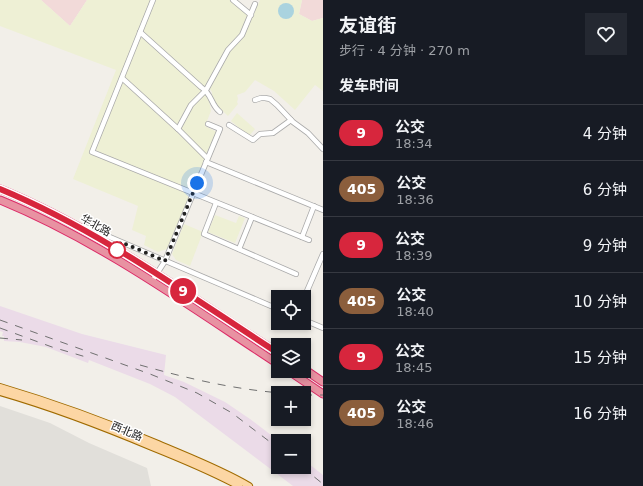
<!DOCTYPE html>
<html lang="zh">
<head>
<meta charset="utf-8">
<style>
  body { margin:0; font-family:"DejaVu Sans","Noto Sans SC",sans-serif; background:#242831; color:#f1f3f6; height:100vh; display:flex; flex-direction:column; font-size:15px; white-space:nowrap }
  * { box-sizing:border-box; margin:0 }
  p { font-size:13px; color:#9ea1a6 }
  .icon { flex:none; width:22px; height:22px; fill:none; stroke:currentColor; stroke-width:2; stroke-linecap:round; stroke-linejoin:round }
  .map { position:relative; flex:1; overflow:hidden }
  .sheet { display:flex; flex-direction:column; background:#171b24; width:320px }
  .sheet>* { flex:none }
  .badge { padding:0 8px; border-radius:13px; font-size:14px; line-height:26px }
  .fabs { position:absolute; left:271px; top:290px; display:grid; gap:8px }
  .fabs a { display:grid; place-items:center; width:40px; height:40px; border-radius:0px; background:#171b24; box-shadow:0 2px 6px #0003; font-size:20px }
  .you { position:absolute; width:20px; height:20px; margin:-10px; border:3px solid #fff; border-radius:50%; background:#1a73e8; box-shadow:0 0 0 6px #1a73e833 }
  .map>.badge { position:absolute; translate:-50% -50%; box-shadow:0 0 0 2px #fff }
  h2 { padding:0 16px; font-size:15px; line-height:36px }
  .round { display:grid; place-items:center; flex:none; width:42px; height:42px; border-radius:0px; background:#242831 }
  .overview { display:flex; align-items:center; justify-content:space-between; height:68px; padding:0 16px }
  h1 { font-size:19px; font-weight:700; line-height:30px }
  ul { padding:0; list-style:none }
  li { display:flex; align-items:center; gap:12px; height:56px; padding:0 16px; border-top:1px solid #363941 }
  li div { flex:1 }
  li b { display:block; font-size:15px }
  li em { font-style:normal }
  li .badge { min-width:44px; font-weight:700; text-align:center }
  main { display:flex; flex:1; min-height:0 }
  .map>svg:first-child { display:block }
</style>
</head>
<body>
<main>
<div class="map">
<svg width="323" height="486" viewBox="0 0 323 486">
  <rect width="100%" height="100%" fill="#f2efe9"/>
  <!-- commercial -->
  <g fill="#f2dad9">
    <path d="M41,0H87L70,26Z"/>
    <path d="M302,0H323V18L312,21L299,14Z"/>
  </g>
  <!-- industrial -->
  <path fill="#ebdbe8" d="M0,306L82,334L166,355L164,375L184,382L225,402L250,419L279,441H278V467H304V460L323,475V486H293L175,397L150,384L89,360L88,363L46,347L20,342L4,341V336H2L3,332L0,331Z"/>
  <!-- airport -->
  <path fill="#e1dfda" d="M0,406L50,423L89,443L147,468L151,486H0Z"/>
  <!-- farmland -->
  <g fill="#eef0d5">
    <path d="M0,0H41L70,26L87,0H151L90,153L186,193L189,198L167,249L158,252L144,245L146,236L132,230L138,206L73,179L116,70L0,26Z"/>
    <path d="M155,0H231L249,15L240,35L227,47L206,86H201L145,34L143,29Z"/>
    <path d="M260,0H302L299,14L312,21L323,18V91L315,85L295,110L274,91L255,80L245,92L237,95L238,99L237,102L238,104L228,116L212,101V92L209,88L228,53L243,38Z"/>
    <path d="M142,37L146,39L202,90L190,104L177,126L124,78L123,74L137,39Z"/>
    <path d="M124,81L205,159L191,191L98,153L95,149L121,82Z"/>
    <path d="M204,93L208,95L211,111L205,126L217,132L206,154L181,131L184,121L193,106Z"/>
    <path d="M237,113L255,129L249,136L231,121Z"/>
    <path d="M215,215L236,223L239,216L245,218L235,243L208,232Z"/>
    <path d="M184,224L203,232L190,266L176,260L172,254Z"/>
  </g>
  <!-- water -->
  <circle fill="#aad3df" cx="286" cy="11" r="8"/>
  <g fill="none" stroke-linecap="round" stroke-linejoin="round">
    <!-- minor casing -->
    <g stroke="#a9a9a9" stroke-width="6">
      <g id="minor">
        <path d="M153,0L92,152L309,240"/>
        <path d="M233,0L251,15"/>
        <path d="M140,32L201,87C213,95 210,104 220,112"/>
        <path d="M122,78L178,129L207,158"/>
        <path d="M255,100L261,98H265L270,99L277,105L293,122L308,133L323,149"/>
        <path d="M229,125L253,140L260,134L273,133L291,120"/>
        <path d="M178,129L191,105L206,90L228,50L242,35L255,4"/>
        <path d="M206,162L323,210"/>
        <path d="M216,203L204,234L296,274"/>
        <path d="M83,226L91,229L278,309"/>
        <path d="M302,237L314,206"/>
        <path d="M239,249L252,217"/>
        <path d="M152,281L165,261L220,129L208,124"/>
        <path d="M304,298L323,254"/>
        <path d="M304,320L323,328"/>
      </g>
    </g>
    <!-- major casing -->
    <g stroke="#a06b00" stroke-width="8">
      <g id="major">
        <path d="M0,387C54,403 106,422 158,444C188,457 220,469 249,486"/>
        <path d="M0,392C52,407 102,426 152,447C182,459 211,471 239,486"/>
      </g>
    </g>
    <!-- highway casing -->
    <g stroke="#dc2a67" stroke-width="9">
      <g id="highway">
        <path d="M0,189C98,229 189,296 278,353"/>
        <path d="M0,200C100,241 188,305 278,364"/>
        <path d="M304,369L323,382"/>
        <path d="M289,371L323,394"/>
      </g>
    </g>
    <!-- minor -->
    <use href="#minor" stroke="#fff" stroke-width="4.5"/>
    <!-- major -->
    <use href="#major" stroke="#fcd6a4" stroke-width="6"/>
    <!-- highway -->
    <use href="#highway" stroke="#e892a2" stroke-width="7"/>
    <!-- rail -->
    <g stroke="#707070" stroke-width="1" stroke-dasharray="8 8" stroke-linecap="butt">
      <path d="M0,320L150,374L197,393L232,413L278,448"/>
      <path d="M0,328L52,347L86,357"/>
      <path d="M0,338L22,340"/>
      <path d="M140,365C186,378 232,389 281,393"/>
      <path d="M304,395H323"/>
      <path d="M302,467L323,484"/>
    </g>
  </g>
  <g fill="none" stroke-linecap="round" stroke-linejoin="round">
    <!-- line casing -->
    <g stroke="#fff" stroke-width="9">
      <path id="line" d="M0,189C99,230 188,295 278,353"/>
    </g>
    <!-- line -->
    <use href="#line" stroke="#d7263d" stroke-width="6"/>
    <!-- walk -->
    <path stroke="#222" stroke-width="4" stroke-dasharray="0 7.2" d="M117,250L121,242L165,261L197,183"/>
  </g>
  <!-- markers -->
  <circle fill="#fff" stroke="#d7263d" stroke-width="2" cx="117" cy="250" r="8"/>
  <g text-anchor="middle" stroke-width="3" stroke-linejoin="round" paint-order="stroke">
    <!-- street labels -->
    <g font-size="11" fill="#222" stroke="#fff">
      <text transform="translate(96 225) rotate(29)" y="4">华北路</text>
      <text transform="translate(127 431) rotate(23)" y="4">西北路</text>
    </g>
  </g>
</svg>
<div class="fabs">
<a><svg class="icon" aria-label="locate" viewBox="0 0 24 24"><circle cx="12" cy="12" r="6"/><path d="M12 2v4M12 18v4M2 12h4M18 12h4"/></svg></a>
<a><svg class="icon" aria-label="layers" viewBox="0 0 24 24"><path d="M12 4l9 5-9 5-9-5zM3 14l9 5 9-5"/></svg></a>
<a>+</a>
<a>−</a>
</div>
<div class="you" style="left:197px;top:183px"></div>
<b class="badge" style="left:183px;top:291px;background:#d7263d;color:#fff">9</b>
</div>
<section class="sheet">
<div class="overview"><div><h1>友谊街</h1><p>步行 · 4 分钟 · 270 m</p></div><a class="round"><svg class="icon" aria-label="heart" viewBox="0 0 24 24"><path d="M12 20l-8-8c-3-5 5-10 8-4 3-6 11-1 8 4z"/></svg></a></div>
<h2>发车时间</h2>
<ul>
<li><span class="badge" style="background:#d7263d;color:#fff">9</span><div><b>公交</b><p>18:34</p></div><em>4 分钟</em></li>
<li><span class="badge" style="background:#8b5e3c;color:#fff">405</span><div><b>公交</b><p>18:36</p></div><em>6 分钟</em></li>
<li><span class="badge" style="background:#d7263d;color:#fff">9</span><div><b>公交</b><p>18:39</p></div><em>9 分钟</em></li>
<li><span class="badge" style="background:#8b5e3c;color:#fff">405</span><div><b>公交</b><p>18:40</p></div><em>10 分钟</em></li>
<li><span class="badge" style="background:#d7263d;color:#fff">9</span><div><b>公交</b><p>18:45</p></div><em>15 分钟</em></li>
<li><span class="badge" style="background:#8b5e3c;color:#fff">405</span><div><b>公交</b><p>18:46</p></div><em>16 分钟</em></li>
</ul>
</section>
</main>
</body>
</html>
